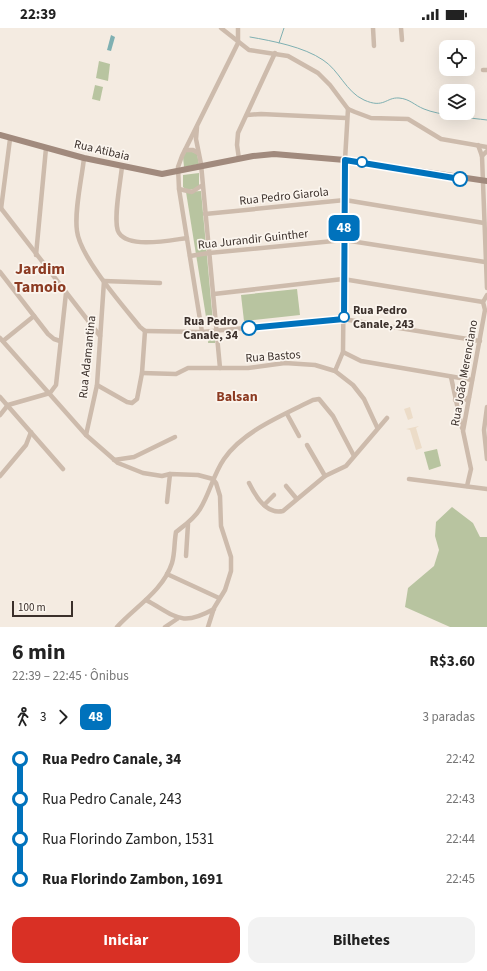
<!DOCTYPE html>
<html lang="pt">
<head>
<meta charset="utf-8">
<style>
  body { margin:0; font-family:"Source Sans 3",sans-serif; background:#f2f2f2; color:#222; height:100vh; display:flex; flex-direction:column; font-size:15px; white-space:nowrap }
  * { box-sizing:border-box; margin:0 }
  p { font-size:13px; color:#767676 }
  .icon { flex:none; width:22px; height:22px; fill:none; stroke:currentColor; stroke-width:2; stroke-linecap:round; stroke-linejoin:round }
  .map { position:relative; height:599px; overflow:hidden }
  .side { display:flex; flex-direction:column; background:#fff; flex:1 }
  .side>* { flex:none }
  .badge { padding:0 8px; border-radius:6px; font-size:14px; line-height:26px }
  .fabs { position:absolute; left:439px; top:12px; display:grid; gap:8px }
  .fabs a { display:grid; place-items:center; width:36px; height:36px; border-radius:8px; background:#fff; box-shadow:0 4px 16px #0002; font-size:20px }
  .scale { position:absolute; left:12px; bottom:10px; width:61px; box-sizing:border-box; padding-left:4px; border:2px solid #3b302b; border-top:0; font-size:11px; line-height:14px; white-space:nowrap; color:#3b302b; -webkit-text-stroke:3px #fbf5ee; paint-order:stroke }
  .map>.badge { position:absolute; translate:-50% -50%; box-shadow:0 0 0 2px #fff }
  .legs { display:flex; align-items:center; gap:6px; height:44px; padding:0 12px; font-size:13px }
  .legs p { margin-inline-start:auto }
  .headline { display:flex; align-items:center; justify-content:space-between; height:68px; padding:0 12px }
  h1 { font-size:22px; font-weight:700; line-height:30px }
  .action { display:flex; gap:8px; margin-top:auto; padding:8px 12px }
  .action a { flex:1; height:46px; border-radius:12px; background:#d93025; color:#fff; font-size:16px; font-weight:700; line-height:46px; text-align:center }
  .action a+a { background:#f2f2f2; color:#222 }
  ul { padding:0 12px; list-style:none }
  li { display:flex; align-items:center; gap:14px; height:40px; font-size:15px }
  li i { display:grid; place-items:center; width:6px; height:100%; margin:0 5px; background:currentColor }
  li i::after { content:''; width:10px; height:10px; margin:-5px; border:3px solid; border-radius:50%; background:#fff }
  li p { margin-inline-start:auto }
  li:first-child i { background:linear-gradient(#0000 50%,currentColor 0) }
  li:last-child i { background:linear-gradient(currentColor 50%,#0000 0) }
  .status { display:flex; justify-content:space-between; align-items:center; height:28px; padding:0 20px; background:#fff; direction:ltr }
  .status svg { height:11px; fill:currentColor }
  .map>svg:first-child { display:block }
</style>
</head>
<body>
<div class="status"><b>22:39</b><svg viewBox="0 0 49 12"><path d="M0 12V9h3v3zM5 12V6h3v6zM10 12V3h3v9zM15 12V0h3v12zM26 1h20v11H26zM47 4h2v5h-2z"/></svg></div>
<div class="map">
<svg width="487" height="599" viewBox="0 0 487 599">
  <rect width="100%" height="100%" fill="#f4ebe1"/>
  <!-- green -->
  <g fill="#b8c4a0">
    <path d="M99,33L110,36L108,53L96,50Z"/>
    <path d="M95,57L103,59L100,73L92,71Z"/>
    <path d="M190,123L197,126L199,136L184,139L183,129L186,124Z"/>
    <path d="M199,145V159C194,161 188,164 183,159V147Z"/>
    <path d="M201,163L213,294L209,297L207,295L186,164Z"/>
    <path d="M297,261L300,287L244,293L241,267Z"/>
    <path d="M209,305L215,308V315H208Z"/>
    <path d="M437,421L441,438L429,442L424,424Z"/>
    <path d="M452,479L473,495L480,509H487V599H450L405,579L408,560L434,538L439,522L435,508L436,494Z"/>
  </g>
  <!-- plaza -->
  <g fill="#ecdcc8">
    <path d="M410,379L413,390L408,392L404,381Z"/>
    <path d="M419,398L416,400L422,420L416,422L410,402L406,401Z"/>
  </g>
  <!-- water -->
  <path fill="#7fb0b2" d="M111,7L115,9L111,23L107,22Z"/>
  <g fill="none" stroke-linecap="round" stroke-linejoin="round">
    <!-- stream -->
    <g stroke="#7fb0b2" stroke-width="1">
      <path d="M250,9C273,13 304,19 323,32C339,42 346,64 364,72C384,81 386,69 399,70C410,71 414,77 424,81C438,87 471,90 487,92"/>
      <path d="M279,15L284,0"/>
    </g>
    <!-- street -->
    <g stroke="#cdbbac" stroke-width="4.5">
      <path d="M221,0L249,22L288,28L318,45L330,57L348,81L355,84L371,90L408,91L441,111L487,119"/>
      <path d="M373,0L374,18"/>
      <path d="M401,0L402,12"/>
      <path d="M483,42H487"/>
      <path d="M247,87L261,86L346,90"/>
      <path d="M197,99L196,111L201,136L220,340"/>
      <path d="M478,117L482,128L487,260"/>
      <path d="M185,122H193L198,125"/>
      <path d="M482,128L487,123"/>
      <path d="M84,130C82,150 74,183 77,203C80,229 123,278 140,299L145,303"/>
      <path d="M239,131L237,117L238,105L275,25"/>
      <path d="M122,138C121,152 112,195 119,205C130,221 171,212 187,210"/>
      <path d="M179,161L192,164L201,158"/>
      <path d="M0,179L100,308"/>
      <path d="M1,181L10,111"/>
      <path d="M205,186L345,172L484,195"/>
      <path d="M36,227L46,120"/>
      <path d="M190,228L209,225L344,212L485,234"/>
      <path d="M0,244L48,306L54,311L60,313"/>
      <path d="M104,253L160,255"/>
      <path d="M214,266L343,251L483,274"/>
      <path d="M145,303L202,304L343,291L480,313"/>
      <path d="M202,304L179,161L178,139L182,128L238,15V0"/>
      <path d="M0,310L86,407L118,435L143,445L162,448L170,446L198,447L213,451L216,455L220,468L221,498L231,529V543L225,562L214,580L208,599"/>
      <path d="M3,313L34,288"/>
      <path d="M343,324L361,333L472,352"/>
      <path d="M335,343L343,324L345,132L348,81"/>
      <path d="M142,345L176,346L188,340H248L285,335L315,337L335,343L353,357L364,371L377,399"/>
      <path d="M451,349L462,400"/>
      <path d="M97,357L127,374L132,375L137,371L142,345L145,303"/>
      <path d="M0,369L63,441"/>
      <path d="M455,372L463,373L469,369"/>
      <path d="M487,379L484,402L487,431"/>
      <path d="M287,386L299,408"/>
      <path d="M0,387L8,377L50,365L56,357L66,265"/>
      <path d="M86,407L97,357L104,253"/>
      <path d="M307,417L325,448"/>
      <path d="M114,432L134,429L175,409"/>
      <path d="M0,448L26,417L31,404"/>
      <path d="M409,451L487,461"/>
      <path d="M249,455C255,467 266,487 283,483L325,448L346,438L387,390"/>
      <path d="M286,458L296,470"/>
      <path d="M467,458L471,441L463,403L485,282L483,274L487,267"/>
      <path d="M167,474L170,446"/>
      <path d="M264,477L274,467"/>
      <path d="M186,528L188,496"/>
      <path d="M167,546L219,570"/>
      <path d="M146,572C177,589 181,599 214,581"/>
      <path d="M117,599C135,579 163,563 172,535C175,525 174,515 176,504C185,497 194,491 200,481C210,465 213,447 224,431C243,403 283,387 313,372L319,371L333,388L354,428"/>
      <path d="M165,599L177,591"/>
    </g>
    <!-- secondary -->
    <path stroke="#a18a7d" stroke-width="6" d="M0,107L84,130L162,146L253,128L274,126L345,132L487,153"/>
  </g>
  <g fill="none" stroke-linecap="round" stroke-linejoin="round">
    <!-- line-1 casing -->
    <g stroke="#fff" stroke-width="9">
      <path id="line-1" d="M249,300L344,291L345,132L460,151"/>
    </g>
    <!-- line-1 -->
    <use href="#line-1" stroke="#0072bc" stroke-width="6"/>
  </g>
  <!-- markers -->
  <g fill="#fff" stroke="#0072bc" stroke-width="2">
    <circle cx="362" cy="134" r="5"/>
    <circle cx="460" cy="151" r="7"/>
    <circle cx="344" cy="289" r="5"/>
    <circle cx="249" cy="300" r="7"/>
  </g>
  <g text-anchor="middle" stroke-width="3.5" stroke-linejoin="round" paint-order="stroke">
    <!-- street labels -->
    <g font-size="12" fill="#3b302b" stroke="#fbf5ee">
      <text transform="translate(102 122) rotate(13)" y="4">Rua Atibaia</text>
      <text transform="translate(284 168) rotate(-6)" y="4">Rua Pedro Giarola</text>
      <text transform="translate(253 211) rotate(-6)" y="4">Rua Jurandir Guinther</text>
      <text transform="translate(273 328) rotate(-4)" y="4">Rua Bastos</text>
      <text transform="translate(87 329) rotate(-84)" y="4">Rua Adamantina</text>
      <text transform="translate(464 345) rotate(-80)" y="4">Rua João Merenciano</text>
    </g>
    <!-- stop labels -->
    <g font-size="12" font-weight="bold" fill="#3b302b" stroke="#fbf5ee" text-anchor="start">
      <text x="353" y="286">Rua Pedro<tspan x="353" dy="14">Canale, 243</tspan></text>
      <text x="238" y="297" text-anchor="end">Rua Pedro<tspan x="238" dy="14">Canale, 34</tspan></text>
    </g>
    <!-- quarter labels -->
    <g font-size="14" font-weight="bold" fill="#8c3b22" stroke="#fbf5ee">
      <text x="237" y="373">Balsan</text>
    </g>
    <!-- district labels -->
    <g font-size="16" font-weight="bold" fill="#8c3b22" stroke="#fbf5ee">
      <text x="40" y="246">Jardim<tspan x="40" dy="18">Tamoio</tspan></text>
    </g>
  </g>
</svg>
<div class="fabs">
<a><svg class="icon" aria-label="locate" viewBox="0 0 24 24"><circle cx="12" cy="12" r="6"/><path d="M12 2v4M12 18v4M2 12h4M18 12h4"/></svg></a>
<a><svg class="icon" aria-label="layers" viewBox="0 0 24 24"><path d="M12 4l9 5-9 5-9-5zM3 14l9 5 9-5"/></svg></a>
</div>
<div class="scale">100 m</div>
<b class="badge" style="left:344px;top:200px;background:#0072bc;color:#fff">48</b>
</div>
<section class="side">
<div class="headline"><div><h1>6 min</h1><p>22:39 – 22:45 · Ônibus</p></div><b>R$3.60</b></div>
<div class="legs"><svg class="icon" aria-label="walk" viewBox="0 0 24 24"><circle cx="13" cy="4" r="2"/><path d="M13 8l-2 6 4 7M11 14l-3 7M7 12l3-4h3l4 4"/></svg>3<svg class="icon" aria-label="forward" viewBox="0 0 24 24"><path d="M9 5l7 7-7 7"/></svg><b class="badge" style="background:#0072bc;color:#fff">48</b><p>3 paradas</p></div>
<ul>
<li><i style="color:#0072bc"></i><b>Rua Pedro Canale, 34</b><p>22:42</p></li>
<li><i style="color:#0072bc"></i><span>Rua Pedro Canale, 243</span><p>22:43</p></li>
<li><i style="color:#0072bc"></i><span>Rua Florindo Zambon, 1531</span><p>22:44</p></li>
<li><i style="color:#0072bc"></i><b>Rua Florindo Zambon, 1691</b><p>22:45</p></li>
</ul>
<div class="action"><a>Iniciar</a><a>Bilhetes</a></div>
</section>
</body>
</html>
